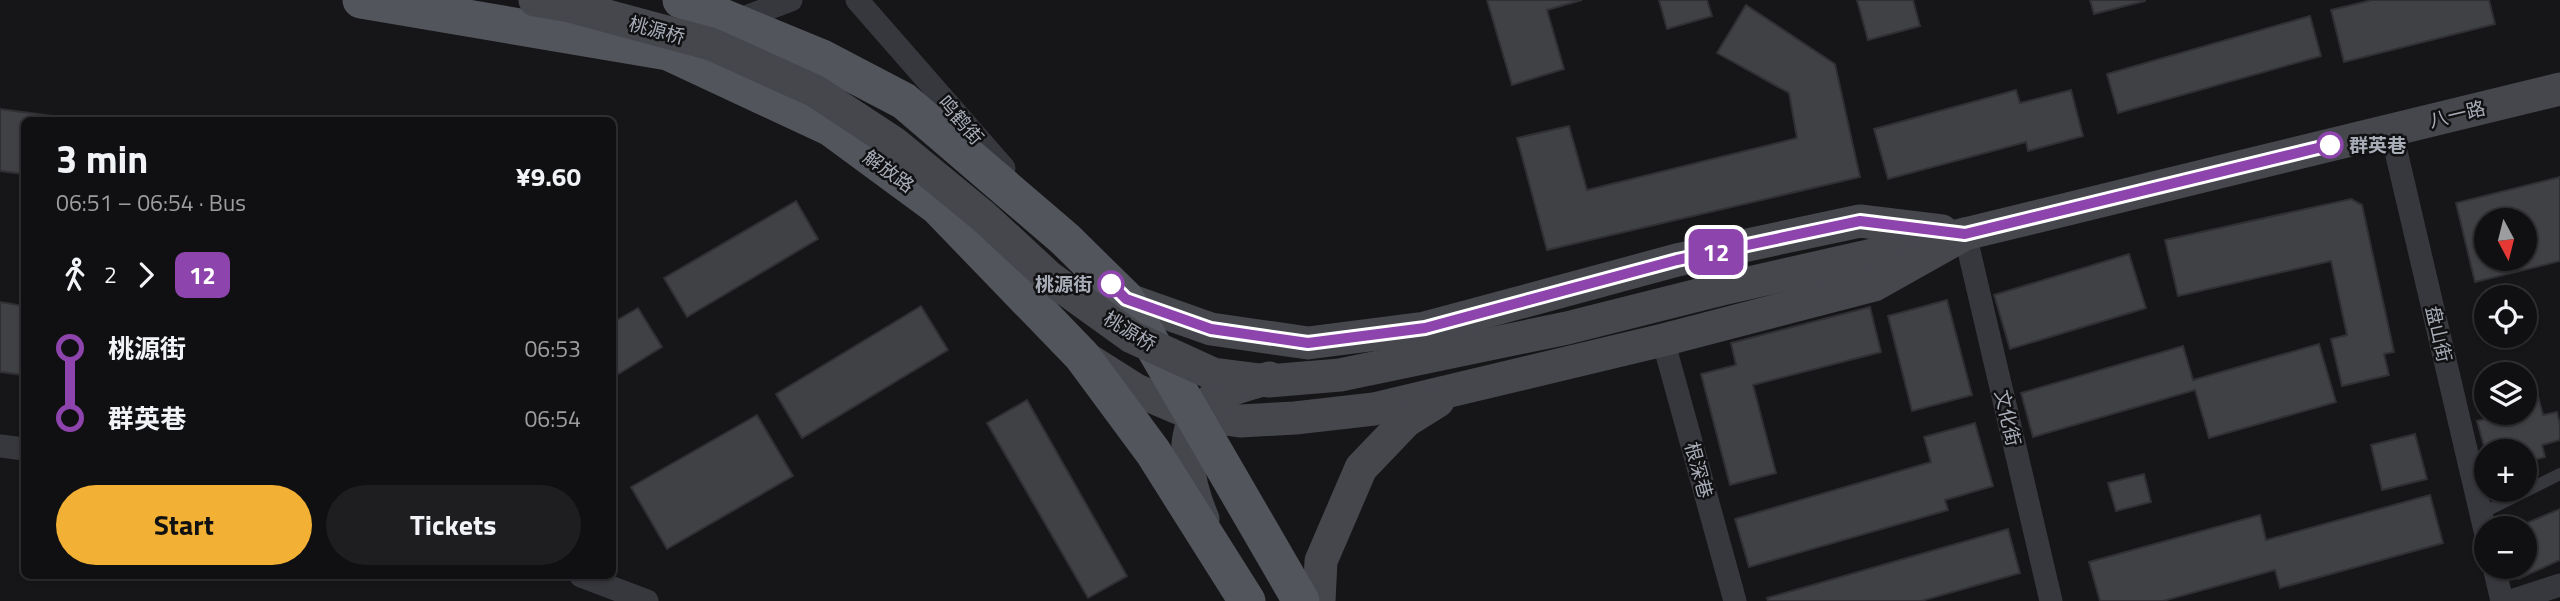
<!DOCTYPE html>
<html lang="en">
<head>
<meta charset="utf-8">
<style>
  body { margin:0; font-family:"Titillium Web","Noto Sans SC",sans-serif; background:#1e1e20; color:#f1f3f6; height:100vh; display:flex; flex-direction:column; font-size:26px; white-space:nowrap }
  * { box-sizing:border-box; margin:0 }
  p { font-size:23px; color:#9c9d9f }
  .icon { flex:none; width:38px; height:38px; fill:none; stroke:currentColor; stroke-width:2; stroke-linecap:round; stroke-linejoin:round }
  .map { position:relative; flex:1; overflow:hidden }
  .details { position:absolute; left:21px; top:117px; width:595px; height:462px; display:flex; flex-direction:column; background:#101012; border-radius:10px; box-shadow:0 2px 5px #0004,0 0 0 2px #303032 }
  .details>* { flex:none }
  .badge { padding:0 14px; border-radius:10px; font-size:24px; line-height:46px }
  .needle { width:46px; rotate:173deg }
  .buttons { position:absolute; left:2474px; top:208px; display:grid; gap:14px }
  .buttons a { display:grid; place-items:center; width:63px; height:63px; border-radius:50%; background:#101012; box-shadow:0 2px 5px #0004,0 0 0 2px #303032; font-size:35px }
  .map>.badge { position:absolute; translate:-50% -50%; box-shadow:0 0 0 4px #fff }
  .legs { display:flex; align-items:center; gap:10px; height:77px; padding:0 35px; font-size:23px }
  .legs p { margin-inline-start:auto }
  .overview { display:flex; align-items:center; justify-content:space-between; height:119px; padding:0 35px }
  h1 { font-size:38px; font-weight:700; line-height:52px }
  .primary-button { display:flex; gap:14px; margin-top:auto; padding:14px 35px }
  .primary-button a { flex:1; height:80px; border-radius:42px; background:#f2b134; color:#111; font-size:28px; font-weight:700; line-height:80px; text-align:center }
  .primary-button a+a { background:#1e1e20; color:#f1f3f6 }
  ul { padding:0 35px; list-style:none }
  li { display:flex; align-items:center; gap:24px; height:70px; font-size:26px }
  li i { display:grid; place-items:center; width:10px; height:100%; margin:0 9px; background:currentColor }
  li i::after { content:''; width:18px; height:18px; margin:-9px; border:5px solid; border-radius:50%; background:#101012 }
  li p { margin-inline-start:auto }
  li:first-child i { background:linear-gradient(#0000 50%,currentColor 0) }
  li:last-child i { background:linear-gradient(currentColor 50%,#0000 0) }
  .map>svg:first-child { display:block }
</style>
</head>
<body>
<div class="map">
<svg width="2560" height="601" viewBox="0 0 2560 601">
  <rect width="100%" height="100%" fill="#161618"/>
  <!-- building -->
  <g fill="#404145" stroke="#303034" stroke-width="2" fill-rule="evenodd">
    <path d="M1487,0H1582L1547,10L1564,69L1512,85Z"/>
    <path d="M1659,0H1707L1712,16L1667,29Z"/>
    <path d="M1857,0H1913L1920,26L1868,40Z"/>
    <path d="M2090,0H2145V1L2094,14Z"/>
    <path d="M2372,0H2489L2495,24L2344,62L2331,10Z"/>
    <path d="M1746,5L1835,64L1860,177L1547,250L1517,138L1569,126L1587,190L1797,138L1789,93L1717,53Z"/>
    <path d="M2310,16L2321,56L2118,113L2107,74Z"/>
    <path d="M2016,90L2020,103L2071,90L2083,136L2028,151L2026,142L1888,179L1874,129Z"/>
    <path d="M0,109L90,121H24V174L0,171Z"/>
    <path d="M2560,177V261L2475,282L2456,203ZM2487,220H2525V259H2487Z"/>
    <path d="M2351,199L2362,205L2394,352L2384,354L2389,375L2342,386L2331,339L2347,335L2331,261L2178,296L2165,240Z"/>
    <path d="M796,201L818,239L687,317L664,278Z"/>
    <path d="M2129,254L2146,308L2010,349L1994,295Z"/>
    <path d="M1947,300L1972,395L1912,411L1888,316Z"/>
    <path d="M0,302L24,306V375L0,372Z"/>
    <path d="M921,306L948,350L802,438L776,394Z"/>
    <path d="M1870,307L1881,352L1753,385L1776,473L1730,485L1701,374L1736,365L1731,343Z"/>
    <path d="M638,308L662,347L612,378V323Z"/>
    <path d="M2319,344L2336,402L2209,438L2195,390L2033,437L2021,393L2183,346L2193,380Z"/>
    <path d="M2537,392L2543,415L2557,412L2560,425V440L2542,445L2545,457L2525,462V452H2487V457L2477,421L2501,415V413H2525V395Z"/>
    <path d="M1027,400L1127,576L1088,598L987,423Z"/>
    <path d="M757,415L793,476L667,549L631,487Z"/>
    <path d="M1975,423L1993,486L1945,500L1948,510L1749,567L1735,519L1931,462L1924,437Z"/>
    <path d="M2415,434L2427,479L2382,490L2371,445Z"/>
    <path d="M2144,474L2151,502L2116,511L2108,483Z"/>
    <path d="M2430,495L2443,543L2280,588L2275,570L2163,601H2100L2089,562L2260,515L2266,540Z"/>
    <path d="M2560,509V560L2518,579L2513,567H2525V528H2515Z"/>
    <path d="M2008,529L2020,573L1921,601H1768L1767,598Z"/>
  </g>
  <g fill="none" stroke-linecap="round" stroke-linejoin="round">
    <!-- service -->
    <path stroke="#37383d" stroke-width="12" d="M2480,514L2560,474"/>
    <!-- minor -->
    <g stroke="#37383d" stroke-width="23">
      <path d="M857,0L1004,168"/>
      <path d="M735,21L791,0"/>
      <path d="M2391,130L2487,539"/>
      <path d="M1965,234L2051,601"/>
      <path d="M1663,340L1735,601"/>
      <path d="M0,446L24,449"/>
      <path d="M2494,567L2502,601"/>
      <path d="M581,576L647,601"/>
      <path d="M2511,601L2560,585"/>
    </g>
    <!-- secondary -->
    <g stroke="#45474d" stroke-width="33">
      <path d="M1718,290L1965,234L2560,89"/>
      <path d="M1126,299L1211,329L1308,343L1425,328L1677,260L1860,221L1942,231"/>
      <path d="M1087,359L1136,390L1195,415L1240,421L1295,418L1374,409L1663,340L1874,285L1965,234"/>
      <path d="M1203,519C1188,484 1175,430 1209,402C1224,389 1250,384 1269,378"/>
      <path d="M1319,601L1321,561L1361,468L1406,421L1438,401"/>
    </g>
    <!-- primary -->
    <g stroke="#53555c" stroke-width="37">
      <path d="M361,0L668,52L831,128L937,206L1082,356L1153,452L1247,601"/>
      <path d="M681,0L820,57L904,101L1065,239L1126,299L1301,601"/>
    </g>
    <!-- secondary-bridge -->
    <path stroke="#45474d" stroke-width="33" d="M535,0L570,6L711,44L815,91L894,143L984,217L1050,278L1132,337L1213,374L1268,381L1340,375L1567,328L1718,290"/>
  </g>
  <g fill="none" stroke-linecap="round" stroke-linejoin="round">
    <!-- line-1 casing -->
    <g stroke="#fff" stroke-width="16">
      <path id="line-1" d="M1111,284L1126,299L1211,329L1308,343L1425,328L1677,260L1860,221L1965,234L2330,145"/>
    </g>
    <!-- line-1 -->
    <use href="#line-1" stroke="#8e44ad" stroke-width="10"/>
  </g>
  <!-- markers -->
  <g fill="#fff" stroke="#8e44ad" stroke-width="3.5">
    <circle cx="2330" cy="145" r="12"/>
    <circle cx="1111" cy="284" r="12"/>
  </g>
  <g text-anchor="middle" stroke-width="5" stroke-linejoin="round" paint-order="stroke">
    <!-- street labels -->
    <g font-size="19" fill="#a8adb8" stroke="#111113">
      <text transform="translate(657 30) rotate(15)" y="7">桃源桥</text>
      <text transform="translate(2457 114) rotate(-14)" y="7">八一路</text>
      <text transform="translate(961 120) rotate(49)" y="7">鸣鹤街</text>
      <text transform="translate(889 171) rotate(36)" y="7">解放路</text>
      <text transform="translate(1130 331) rotate(31)" y="7">桃源桥</text>
      <text transform="translate(2439 334) rotate(77)" y="7">盘山街</text>
      <text transform="translate(2008 418) rotate(77)" y="7">文化街</text>
      <text transform="translate(1699 470) rotate(75)" y="7">根深巷</text>
    </g>
    <!-- stop labels -->
    <g font-size="19" font-weight="bold" fill="#a8adb8" stroke="#111113" text-anchor="start">
      <text x="2349" y="152">群英巷</text>
      <text x="1092" y="291" text-anchor="end">桃源街</text>
    </g>
  </g>
</svg>
<div class="buttons">
<a><svg class="needle" viewBox="-14 -14 28 28"><path d="M0-13l5 13h-10z" fill="#e53935"/><path d="M0 13l5-13h-10z" fill="#9c9d9f"/></svg></a>
<a><svg class="icon" aria-label="locate" viewBox="0 0 24 24"><circle cx="12" cy="12" r="6"/><path d="M12 2v4M12 18v4M2 12h4M18 12h4"/></svg></a>
<a><svg class="icon" aria-label="layers" viewBox="0 0 24 24"><path d="M12 4l9 5-9 5-9-5zM3 14l9 5 9-5"/></svg></a>
<a>+</a>
<a>−</a>
</div>
<b class="badge" style="left:1716px;top:252px;background:#8e44ad;color:#fff">12</b>
<section class="details">
<div class="overview"><div><h1>3 min</h1><p>06:51 – 06:54 · Bus</p></div><b>¥9.60</b></div>
<div class="legs"><svg class="icon" aria-label="walk" viewBox="0 0 24 24"><circle cx="13" cy="4" r="2"/><path d="M13 8l-2 6 4 7M11 14l-3 7M7 12l3-4h3l4 4"/></svg>2<svg class="icon" aria-label="forward" viewBox="0 0 24 24"><path d="M9 5l7 7-7 7"/></svg><b class="badge" style="background:#8e44ad;color:#fff">12</b></div>
<ul>
<li><i style="color:#8e44ad"></i><b>桃源街</b><p>06:53</p></li>
<li><i style="color:#8e44ad"></i><b>群英巷</b><p>06:54</p></li>
</ul>
<div class="primary-button"><a>Start</a><a>Tickets</a></div>
</section>
</div>
</body>
</html>
